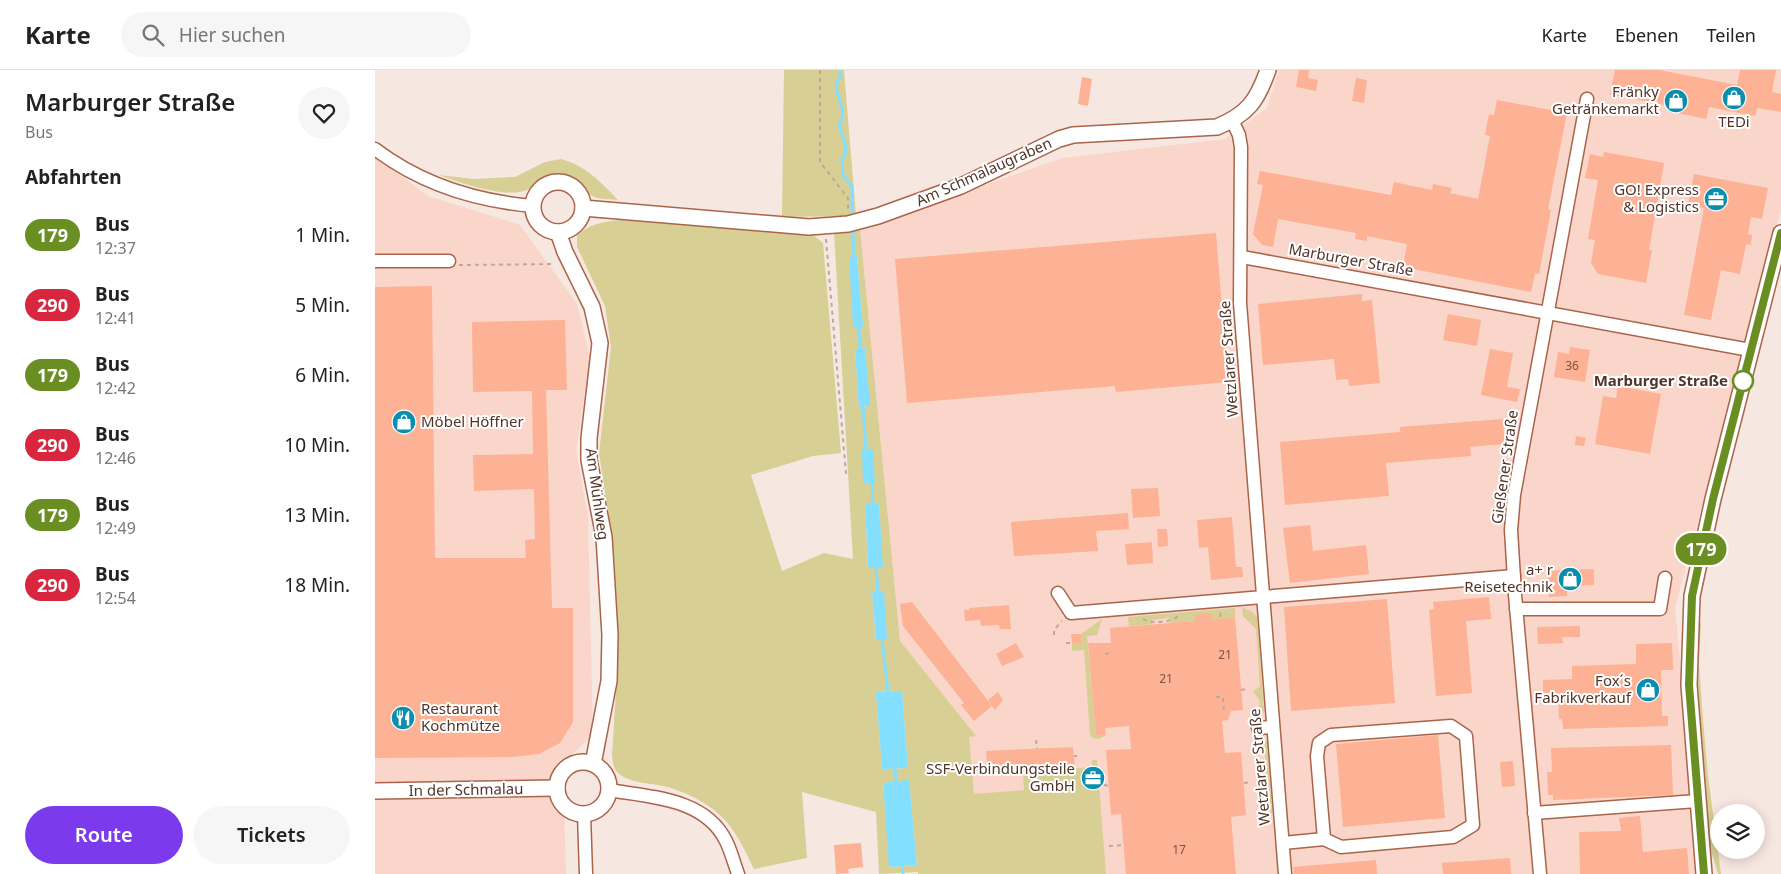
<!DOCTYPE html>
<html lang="de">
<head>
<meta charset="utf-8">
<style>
  body { margin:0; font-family:"Noto Sans",sans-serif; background:#f6f6f6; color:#222; height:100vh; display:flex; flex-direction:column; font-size:19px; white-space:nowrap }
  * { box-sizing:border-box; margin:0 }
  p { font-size:16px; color:#767676 }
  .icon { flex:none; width:28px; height:28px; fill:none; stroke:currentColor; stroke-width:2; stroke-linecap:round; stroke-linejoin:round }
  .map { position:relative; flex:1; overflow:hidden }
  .panel { display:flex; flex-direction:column; background:#fff; width:375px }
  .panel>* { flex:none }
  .badge { padding:0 10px; border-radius:16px; font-size:18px; line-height:32px }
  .buttons { position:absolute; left:1335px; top:734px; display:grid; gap:10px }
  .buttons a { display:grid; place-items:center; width:55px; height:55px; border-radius:50%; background:#fff; box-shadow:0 2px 12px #0003; font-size:25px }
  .map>.badge { position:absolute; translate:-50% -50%; box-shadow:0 0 0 2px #fff }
  h2 { padding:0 25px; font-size:19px; line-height:45px }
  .round { display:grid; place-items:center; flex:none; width:52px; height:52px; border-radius:26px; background:#f6f6f6 }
  .overview { display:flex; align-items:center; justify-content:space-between; height:85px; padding:0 25px }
  h1 { font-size:24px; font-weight:600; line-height:38px }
  .cta { display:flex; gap:10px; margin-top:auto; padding:10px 25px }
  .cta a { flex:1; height:58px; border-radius:30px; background:#7c3aed; color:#fff; font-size:20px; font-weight:600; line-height:58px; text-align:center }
  .cta a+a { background:#f6f6f6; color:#222 }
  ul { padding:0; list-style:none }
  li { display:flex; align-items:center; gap:15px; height:70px; padding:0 25px }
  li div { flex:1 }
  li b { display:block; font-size:19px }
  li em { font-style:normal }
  li .badge { min-width:55px; font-weight:700; text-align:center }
  header { display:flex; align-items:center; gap:30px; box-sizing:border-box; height:70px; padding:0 25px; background:#fff; border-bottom:1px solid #e0e0e0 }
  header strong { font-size:24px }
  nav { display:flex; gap:28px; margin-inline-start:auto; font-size:18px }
  .search { width:350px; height:45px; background:#f6f6f6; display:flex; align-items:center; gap:12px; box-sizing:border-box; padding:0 18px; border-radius:28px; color:#767676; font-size:19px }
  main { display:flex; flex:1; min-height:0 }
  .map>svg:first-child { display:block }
</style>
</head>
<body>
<header>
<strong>Karte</strong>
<div class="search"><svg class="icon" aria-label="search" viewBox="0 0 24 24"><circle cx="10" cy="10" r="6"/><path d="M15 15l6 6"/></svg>Hier suchen</div>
<nav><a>Karte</a><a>Ebenen</a><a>Teilen</a></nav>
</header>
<main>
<section class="panel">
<div class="overview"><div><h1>Marburger Straße</h1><p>Bus</p></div><a class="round"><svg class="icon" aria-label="heart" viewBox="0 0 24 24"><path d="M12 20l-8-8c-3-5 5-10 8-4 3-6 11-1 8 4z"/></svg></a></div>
<h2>Abfahrten</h2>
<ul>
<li><span class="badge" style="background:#6b8e23;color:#fff">179</span><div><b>Bus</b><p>12:37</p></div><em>1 Min.</em></li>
<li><span class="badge" style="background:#d7263d;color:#fff">290</span><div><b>Bus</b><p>12:41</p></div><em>5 Min.</em></li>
<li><span class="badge" style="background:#6b8e23;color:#fff">179</span><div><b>Bus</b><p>12:42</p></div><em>6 Min.</em></li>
<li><span class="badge" style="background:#d7263d;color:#fff">290</span><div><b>Bus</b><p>12:46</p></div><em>10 Min.</em></li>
<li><span class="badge" style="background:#6b8e23;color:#fff">179</span><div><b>Bus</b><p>12:49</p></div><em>13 Min.</em></li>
<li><span class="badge" style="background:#d7263d;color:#fff">290</span><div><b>Bus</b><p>12:54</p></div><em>18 Min.</em></li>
</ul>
<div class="cta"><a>Route</a><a>Tickets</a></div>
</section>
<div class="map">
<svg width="1406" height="804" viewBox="0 0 1406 804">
  <rect width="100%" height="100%" fill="#f7e7e1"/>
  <!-- built -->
  <g fill="#f9d6c9">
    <path d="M904,0H1406V141L1300,537L1325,804H552L525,571L485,159L687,88L850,69L892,38Z"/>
    <path d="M0,86L53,126L145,155L202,234L215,287L201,380L213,447L218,665L188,692L191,804H0Z"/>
  </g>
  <!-- green -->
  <g fill="#d8cf94" fill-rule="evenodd">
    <path d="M409,0H469L481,146L407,147Z"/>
    <path d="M186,89C211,96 226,112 243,130C236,129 227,130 220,127C206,122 203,106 185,105C172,105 165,113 154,119C133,130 86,113 64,105L99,109L140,107L170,92Z"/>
    <path d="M246,150L437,164L448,173L466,383L438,386L376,405L407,501L449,483L478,489L459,162L485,159L525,571L601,666L594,667L599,724L649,720L648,703L717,697V690H722L731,804H543V802L504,804L501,742L427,722L432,788L379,799C370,781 361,760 346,746C330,731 309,721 288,716C274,713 254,713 243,703C238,698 238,692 237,685L241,622L240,503L235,454L224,383L236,277L230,236L202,177V166C215,153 229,152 246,150ZM482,186L488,257H478ZM490,278L494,336L484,337L480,279ZM490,433L504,434L507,498H493ZM509,522L501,570L497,523ZM527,621L533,698L507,699L501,622ZM534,711L542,795L515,797L508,713Z"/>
    <path d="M867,537L877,542L882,547L889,643L881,644C886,633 887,632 878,622L885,616L881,559L868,546Z"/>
    <path d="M860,538V548L795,553L794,548L777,550L778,554L754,556L753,547Z"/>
    <path d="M727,549L722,565L712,566L721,666L731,665L724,669L718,668L715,665L709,580L697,581V574L707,573L706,564Z"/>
    <path d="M1322,553H1326L1324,594L1328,650L1333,706L1346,804H1343L1333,771L1321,599Z"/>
    <path d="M889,671H892L897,743L895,744Z"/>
  </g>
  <!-- water -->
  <g fill="#83dffd">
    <path d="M482,186L488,257H478L474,187Z"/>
    <path d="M490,278L495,336L484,337L480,279Z"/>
    <path d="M498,379L500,413H488L487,380Z"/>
    <path d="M490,433H504L508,498H493Z"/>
    <path d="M497,522H509L512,569L501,570Z"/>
    <path d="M527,621L533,698L507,699L501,622Z"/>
    <path d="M534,710L542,795L514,797L508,713Z"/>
  </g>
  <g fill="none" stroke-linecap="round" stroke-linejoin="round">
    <!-- stream -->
    <g stroke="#83dffd" stroke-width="3">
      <path d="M465,0L466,6L461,14C462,32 473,38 464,56C468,67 475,80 467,90L468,105L477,116V142"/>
      <path d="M478,163L479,186"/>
      <path d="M484,257L485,278"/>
      <path d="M488,337L491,380"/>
      <path d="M497,413L498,433"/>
      <path d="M501,498L503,522"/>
      <path d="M507,569L513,621"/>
      <path d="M520,699L521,711"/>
      <path d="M527,796L528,803"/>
    </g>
  </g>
  <!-- building -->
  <g fill="#fdb195">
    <path d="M924,0H934L933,8L943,10L941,21L921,17Z"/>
    <path d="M1240,0H1284L1362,15L1365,0H1401L1397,22L1406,24V42L1382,38L1380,46L1334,37L1331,49L1302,43L1304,38L1235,24Z"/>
    <path d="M707,7L717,9L713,36L703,34Z"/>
    <path d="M981,8L992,10L989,33L977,31Z"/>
    <path d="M1122,30L1192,43L1173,139L1176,140L1164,204L1160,203L1156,222L1028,197L1032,174L992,166V171L980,169L981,163L903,149L898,177L887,175L878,164L888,115L882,114L885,101L1016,125L1019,112L1057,120L1058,114L1077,118L1075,123L1103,129L1115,66L1110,65L1114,44L1119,45Z"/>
    <path d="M1229,82L1289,93L1274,180H1277L1271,213L1223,204L1216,193L1220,170L1213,169L1223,110L1210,108L1215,84L1228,87Z"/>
    <path d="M1319,104L1393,118L1387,149L1376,147L1373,164L1377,165L1376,175L1371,174L1365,204L1346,200L1336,250L1309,245L1329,138L1313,135Z"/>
    <path d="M841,163L853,312L741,322L740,316L532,333L520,189Z"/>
    <path d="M57,216L60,488H151L150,470L160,469L159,419L99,421L98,385L158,384L157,321L98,322L97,252L190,250L192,320H171L177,538H198V652L185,673L164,684L137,687L0,688V217Z"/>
    <path d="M987,224V231L997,230L1005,313L974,316L973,309L961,310L959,289L888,295L883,234Z"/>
    <path d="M1073,244L1106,250L1102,276L1068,270Z"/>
    <path d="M1195,277L1215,280L1210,312L1179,307L1183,282L1194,284Z"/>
    <path d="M1115,279L1138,283L1132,317L1145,319L1142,332L1106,325Z"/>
    <path d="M1243,316L1286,324L1275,384L1220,374L1228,326L1241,328Z"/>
    <path d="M1128,349L1130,374L1095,377L1096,386L1011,393L1014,426L910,435L905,372L1025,362V357Z"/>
    <path d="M1201,366L1211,368L1209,376L1200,375Z"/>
    <path d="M783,418L785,446L758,448L756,419Z"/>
    <path d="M753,443L754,459L721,461L723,481L639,486L636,452Z"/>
    <path d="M857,447L861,497H867L868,507L836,510L833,477L824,478L822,450Z"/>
    <path d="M935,455L938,481L991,475L994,504L915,513L908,458Z"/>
    <path d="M782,459H792L793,476L783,477Z"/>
    <path d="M777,472L778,493L752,495L750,474Z"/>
    <path d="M1219,499V515L1192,516V526L1174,527L1173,501Z"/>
    <path d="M1114,527L1116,549L1091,551L1097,623L1061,626L1054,540L1059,539L1058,532Z"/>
    <path d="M1012,529L1020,633L916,641L909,537Z"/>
    <path d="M537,532L617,636L599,651L586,635L589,633L528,556L525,534Z"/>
    <path d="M634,535L636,559H625L624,555L606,556L605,550L590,551L589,540H594V538Z"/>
    <path d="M837,543V549L860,548L868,640L856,641L853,650L847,651L850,683L866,682L871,745L856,747L861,804H751L746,744L736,745L731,680L756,679L754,656L730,658L731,665L721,666L713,573H736L735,558L820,551V545Z"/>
    <path d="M1205,556V567H1187L1188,573L1163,574L1162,557Z"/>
    <path d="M696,564H706L707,573L697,574Z"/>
    <path d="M641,573L649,587L627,596L621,584Z"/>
    <path d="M1297,573L1298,600H1286L1287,646H1293V656L1188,659L1187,649H1184L1183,626H1168V610L1197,609V596L1261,594V574Z"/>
    <path d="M623,622L628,630L620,640L613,630Z"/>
    <path d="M1063,665L1070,748L968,757L961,674Z"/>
    <path d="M1296,675L1298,725L1178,730V725H1173L1172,702H1177L1176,678Z"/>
    <path d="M698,677L700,699L613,705L611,681Z"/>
    <path d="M1138,691L1140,716L1127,717L1125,692Z"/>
    <path d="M1265,746L1268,782L1312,778L1314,804H1205L1204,762L1246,761L1244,748Z"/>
    <path d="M486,773L488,797L473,799L474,803L461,804L459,775Z"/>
    <path d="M1135,788L1136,804H1068L1067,793Z"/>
    <path d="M1001,790L1002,804H919L918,797Z"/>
  </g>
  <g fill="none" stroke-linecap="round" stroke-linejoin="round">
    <!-- minor casing -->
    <g stroke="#a9644a" stroke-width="15">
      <g id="minor">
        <path d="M857,50L864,65L866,77L865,233L910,804"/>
        <path d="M0,79C46,114 101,131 158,136"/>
        <path d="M867,187L1375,280"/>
        <path d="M0,191H74"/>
        <path d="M683,523L696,543L1139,506"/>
        <path d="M1141,539H1285L1290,508"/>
        <path d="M883,658L898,657"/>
        <path d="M234,720C275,727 330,728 351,771C356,781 359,793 363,804"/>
        <path d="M1159,743L1322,731"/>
        <path d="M209,744L211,804"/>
        <path d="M908,773L949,769L966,777L1078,767L1098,755L1091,666L1076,656L956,665L944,673L942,686L949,769"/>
        <path d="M1165,804L1140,525L1136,460L1139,425L1212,29"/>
      </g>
    </g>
    <!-- major casing -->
    <g stroke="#a9644a" stroke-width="18">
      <g id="major">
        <circle cx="183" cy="137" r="25"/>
        <path d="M208,138L434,157L473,154L503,146L586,116L684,69L698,65L842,57C873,44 882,31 893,0"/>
        <path d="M183,162L190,182L217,237L225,273L214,368V390L229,467L235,565L234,611L218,694"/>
        <circle cx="208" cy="718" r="26"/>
        <path d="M0,721L182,718"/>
        <path d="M1329,804L1314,615L1317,526L1338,429L1406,163"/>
      </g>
    </g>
    <!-- path -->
    <g stroke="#bda8a0" stroke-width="2" stroke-dasharray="4 4" stroke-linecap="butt">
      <path d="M445,0V92L473,128V141"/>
      <path d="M451,169L471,404"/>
      <path d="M84,195L180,194"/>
      <path d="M845,543L846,549"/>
      <path d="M768,549C777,554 795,553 803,546"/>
      <path d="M679,565V560L687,551"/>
      <path d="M691,573H697"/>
      <path d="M730,584L737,583"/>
      <path d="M866,620L871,619"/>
      <path d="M841,627H848L849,642"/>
      <path d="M661,670L662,679"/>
      <path d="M699,686H702"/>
      <path d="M869,713L877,712"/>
      <path d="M729,715L734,716"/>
      <path d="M734,776L749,775"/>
    </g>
    <!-- minor -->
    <use href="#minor" stroke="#fff" stroke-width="12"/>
    <!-- major -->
    <use href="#major" stroke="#fff" stroke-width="15"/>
  </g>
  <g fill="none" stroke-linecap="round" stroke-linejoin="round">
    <!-- line casing -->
    <g stroke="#fff" stroke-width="11">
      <path id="line" d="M1329,804L1314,615L1317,526L1338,429L1406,163"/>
    </g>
    <!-- line -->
    <use href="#line" stroke="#6b8e23" stroke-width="8"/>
  </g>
  <!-- icons -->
  <defs>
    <g id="shop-disc" transform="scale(1.25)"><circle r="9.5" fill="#0a8ead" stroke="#fff"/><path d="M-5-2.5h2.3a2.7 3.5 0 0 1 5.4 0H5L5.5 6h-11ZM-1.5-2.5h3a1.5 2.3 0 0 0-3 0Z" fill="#fff"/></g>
    <g id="office-disc" transform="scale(1.25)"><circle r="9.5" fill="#0a8ead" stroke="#fff"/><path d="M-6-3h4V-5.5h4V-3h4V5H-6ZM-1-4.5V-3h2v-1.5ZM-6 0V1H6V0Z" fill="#fff"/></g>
    <g id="restaurant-disc" transform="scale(1.25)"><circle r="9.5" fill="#0a8ead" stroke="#fff"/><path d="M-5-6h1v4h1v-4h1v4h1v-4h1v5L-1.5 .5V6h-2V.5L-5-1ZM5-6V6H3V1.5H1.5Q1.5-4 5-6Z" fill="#fff"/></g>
  </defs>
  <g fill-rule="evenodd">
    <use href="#shop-disc" x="1359" y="28"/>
    <use href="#shop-disc" x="1301" y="31"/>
    <use href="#office-disc" x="1341" y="129"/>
    <use href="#shop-disc" x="29" y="352"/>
    <use href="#shop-disc" x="1195" y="509"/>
    <use href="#shop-disc" x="1273" y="620"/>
    <use href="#restaurant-disc" x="28" y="648"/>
    <use href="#office-disc" x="718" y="708"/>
  </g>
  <!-- markers -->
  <circle fill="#fff" stroke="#6b8e23" stroke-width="2.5" cx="1368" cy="311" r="10"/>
  <g text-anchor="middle" stroke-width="4" stroke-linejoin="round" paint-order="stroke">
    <!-- number labels -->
    <g font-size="12" fill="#7d5343">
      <text x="1197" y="300">36</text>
      <text x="850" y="589">21</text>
      <text x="791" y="613">21</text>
      <text x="804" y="784">17</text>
    </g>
    <!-- poi labels -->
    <g font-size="15" fill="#523428" stroke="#fff" text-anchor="end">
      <text x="1284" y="27">Fränky<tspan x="1284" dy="17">Getränkemarkt</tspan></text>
      <text x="1359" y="57" text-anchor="middle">TEDi</text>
      <text x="1324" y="125">GO! Express<tspan x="1324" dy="17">&amp; Logistics</tspan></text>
      <text x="46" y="357" text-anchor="start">Möbel Höffner</text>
      <text x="1178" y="505">a+ r<tspan x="1178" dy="17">Reisetechnik</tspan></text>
      <text x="1256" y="616">Fox´s<tspan x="1256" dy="17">Fabrikverkauf</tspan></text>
      <text x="46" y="644" text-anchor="start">Restaurant<tspan x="46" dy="17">Kochmütze</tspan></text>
      <text x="700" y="704">SSF-Verbindungsteile<tspan x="700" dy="17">GmbH</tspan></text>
    </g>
    <!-- street labels -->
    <g font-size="15" fill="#523428" stroke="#fff">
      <text transform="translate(609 102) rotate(-24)" y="5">Am Schmalaugraben</text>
      <text transform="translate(976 190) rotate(10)" y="5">Marburger Straße</text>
      <text transform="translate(854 289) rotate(-94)" y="5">Wetzlarer Straße</text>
      <text transform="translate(1130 397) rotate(-82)" y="5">Gießener Straße</text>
      <text transform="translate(222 424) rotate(82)" y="5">Am Mühlweg</text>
      <text transform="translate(885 697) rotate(-95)" y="5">Wetzlarer Straße</text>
      <text transform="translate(91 720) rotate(-1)" y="5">In der Schmalau</text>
    </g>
    <!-- stop labels -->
    <g font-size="15" font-weight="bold" fill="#523428" stroke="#fff" text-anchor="end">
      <text x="1353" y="316">Marburger Straße</text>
    </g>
  </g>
</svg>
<div class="buttons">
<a><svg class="icon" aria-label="layers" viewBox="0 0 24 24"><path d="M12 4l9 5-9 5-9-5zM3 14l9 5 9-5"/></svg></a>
</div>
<b class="badge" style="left:1326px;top:479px;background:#6b8e23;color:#fff">179</b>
</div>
</main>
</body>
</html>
